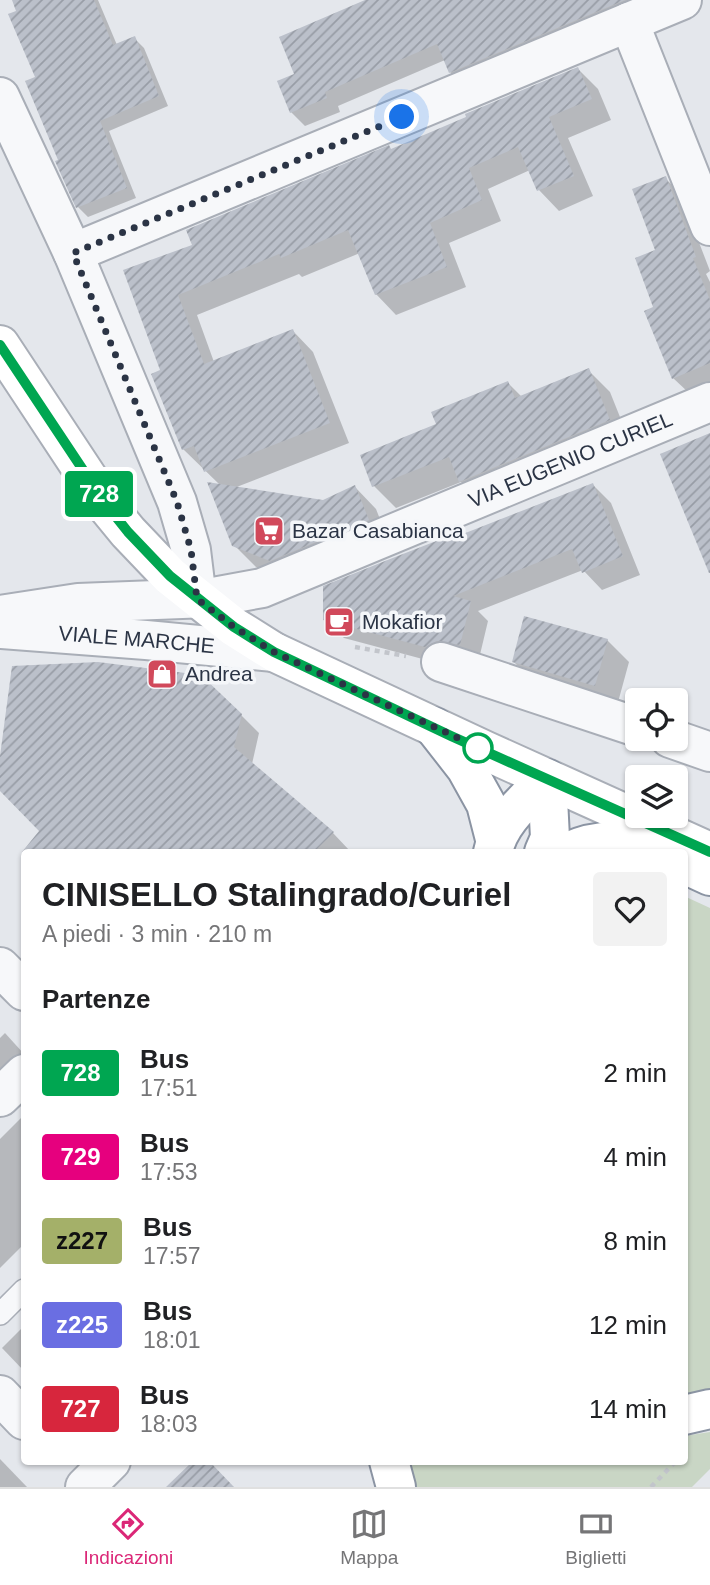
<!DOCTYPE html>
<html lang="it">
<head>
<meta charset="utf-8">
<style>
  body { margin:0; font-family:Helvetica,sans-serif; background:#f2f2f2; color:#202124; height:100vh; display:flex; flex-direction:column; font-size:26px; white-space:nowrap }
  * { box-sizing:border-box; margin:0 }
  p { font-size:23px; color:#757577 }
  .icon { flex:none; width:38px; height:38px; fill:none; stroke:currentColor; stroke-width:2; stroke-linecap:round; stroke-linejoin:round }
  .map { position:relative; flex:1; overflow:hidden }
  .details { position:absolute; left:21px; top:849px; width:667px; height:616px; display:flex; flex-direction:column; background:#fff; border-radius:7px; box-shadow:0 2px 5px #0004 }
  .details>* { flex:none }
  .badge { padding:0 14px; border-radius:5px; font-size:24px; line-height:46px }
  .buttons { position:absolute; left:625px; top:688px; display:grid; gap:14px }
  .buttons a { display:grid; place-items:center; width:63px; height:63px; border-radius:7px; background:#fff; box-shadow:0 2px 5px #0004; font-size:35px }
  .you { position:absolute; width:35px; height:35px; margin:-18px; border:5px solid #fff; border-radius:50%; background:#1a73e8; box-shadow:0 0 0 10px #1a73e833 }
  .map>.badge { position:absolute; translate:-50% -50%; box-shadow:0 0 0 4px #fff }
  h2 { padding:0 21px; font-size:26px; line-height:63px }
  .round { display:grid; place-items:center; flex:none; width:74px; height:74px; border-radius:7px; background:#f2f2f2 }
  .overview { display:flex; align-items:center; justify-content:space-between; height:119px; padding:0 21px }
  h1 { font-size:33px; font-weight:800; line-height:52px }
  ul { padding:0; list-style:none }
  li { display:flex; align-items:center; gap:21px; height:84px; padding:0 21px }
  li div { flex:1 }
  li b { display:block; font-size:26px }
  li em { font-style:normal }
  li .badge { min-width:77px; font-weight:700; text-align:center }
  .tabs { display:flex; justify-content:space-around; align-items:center; height:98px; border-top:2px solid #e0e0e0; background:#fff; font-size:19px; color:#757577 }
  .tabs a { display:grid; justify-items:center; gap:4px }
  .tabs .current { color:#db2777 }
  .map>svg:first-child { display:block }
</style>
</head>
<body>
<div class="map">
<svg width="710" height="1487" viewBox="0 0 710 1487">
  <defs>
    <pattern id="building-hatch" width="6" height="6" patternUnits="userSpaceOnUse" patternTransform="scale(1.75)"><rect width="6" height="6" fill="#bbc0ca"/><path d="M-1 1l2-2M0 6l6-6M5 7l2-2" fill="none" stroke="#989da6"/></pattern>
  </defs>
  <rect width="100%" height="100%" fill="#e4e7ec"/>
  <!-- green -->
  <g fill="#c9d6c5">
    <path d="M684,896L710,908V1399L684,1405Z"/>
    <path d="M710,1432V1469L692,1487H414L408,1461H684V1436Z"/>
  </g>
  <!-- shadow -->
  <g fill="#0003">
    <path d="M14,0H98L117,45L134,38L144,48L168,106L109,131L136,198L88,217L78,207L60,161Z"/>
    <path d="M370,0H643L464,86L450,72L445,60L338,106L340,112L305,126L291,112L297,75Z"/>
    <path d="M578,69L598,89L611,120L568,138L593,196L559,211L539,190L530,170L488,189L501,221L449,243L466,287L396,315L376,294L360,253L302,277L299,274L197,315L214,362L293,331L313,352L349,443L234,488L323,502L355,487L376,509L389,542L293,582L256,567L234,545L220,485L183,449L163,371L125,271L195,246L392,150Z"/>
    <path d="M665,178L680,193L710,271L706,274L710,282V384L689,393L673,378L656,308L657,251Z"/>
    <path d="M588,370L610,392L630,442L482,503L461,482L396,508L374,486L438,425L508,383L522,397Z"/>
    <path d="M593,485L611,503L640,575L602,590L583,570L478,611L488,621L478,663L445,665L344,638L325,620L446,543Z"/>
    <path d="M607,640L629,662L617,706L535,684L514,662Z"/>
    <path d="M241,715L259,733L252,764L333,833L350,851L349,852H32L28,848L41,831L0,789V769Z"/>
    <path d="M5,1033L24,1054L0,1078V1038Z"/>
    <path d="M24,1115V1244L0,1268V1139Z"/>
    <path d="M24,1326V1371L2,1348Z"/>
    <path d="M0,1459L27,1487H0Z"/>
  </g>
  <!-- building -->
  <g fill="url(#building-hatch)">
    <path d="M12,0H94L113,45L135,36L159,96L100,121L127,188L76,208L55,161L58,160L25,81L35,77L8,14L16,11Z"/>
    <path d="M365,0H625L449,73L437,44L325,92L327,98L290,113L277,81L294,74L279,37Z"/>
    <path d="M578,67L592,99L549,117L574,176L537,191L518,147L469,168L482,200L430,223L447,267L375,295L348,230L281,258L279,254L178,295L204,364L293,329L330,423L204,472L194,446L182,450L151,374L160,370L123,270L192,245L186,230L389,145L391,149L466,117L465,114Z"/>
    <path d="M666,176L696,257L693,258L710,300V363L672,379L644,311L653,307L635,258L655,250L632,189Z"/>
    <path d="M589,368L610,420L459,482L449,457L372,487L360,455L436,424L431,412L508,381L515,398Z"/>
    <path d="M710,433V573H709L660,454Z"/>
    <path d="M207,482L323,500L355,485L369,520L270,561L232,546Z"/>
    <path d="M593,483L623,556L582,573L572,549L453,596L471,601L460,645L437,641L425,647L323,620V586L385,561L444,538L445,541Z"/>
    <path d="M524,616L608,639L595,686L512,662Z"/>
    <path d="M98,662L201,675L242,714L234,747L334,832L314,852H22L39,831L0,791V756L12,666Z"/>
    <path d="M193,1461H209L234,1487H166Z"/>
  </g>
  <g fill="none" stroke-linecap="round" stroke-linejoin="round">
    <!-- service casing -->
    <g stroke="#a9aeb7" stroke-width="24">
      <path id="service" d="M0,1314L24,1290"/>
    </g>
    <!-- minor casing -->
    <g stroke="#a9aeb7" stroke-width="42">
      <g id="minor">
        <path d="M629,22L710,226"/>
        <path d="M0,97L73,253L177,502L191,550L197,599"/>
        <path d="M73,253L682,0"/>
        <path id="s1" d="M0,615L78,603L208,598L262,588L710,402"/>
        <path id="s2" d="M2,629L146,640L274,652"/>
        <path d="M441,662L637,727"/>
        <path d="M670,738L710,752"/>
        <path d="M0,967L24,991"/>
        <path d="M0,1097L24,1074"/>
        <path d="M0,1395L24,1420"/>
        <path d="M85,1487L111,1461"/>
      </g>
    </g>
    <!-- secondary casing -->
    <g stroke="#a9aeb7" stroke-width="42">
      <path id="secondary" d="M0,345L105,504L128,532L170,576L234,627L274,652L486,751L710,852"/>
    </g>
    <!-- trunk casing -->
    <g stroke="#8b94a3" stroke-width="42">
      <g id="trunk">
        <path d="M434,727L466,768L486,804L495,839"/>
        <path d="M493,852C499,821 525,801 547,779"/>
        <path d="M544,852L550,838L547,779"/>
        <path d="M567,852C598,838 629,838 661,852"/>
        <path d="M684,864L710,876"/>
        <path d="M684,1415L710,1409"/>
        <path d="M389,1461L396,1487"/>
      </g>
    </g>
    <!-- path -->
    <g stroke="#c2c5cb" stroke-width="4.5" stroke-dasharray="5 5" stroke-linecap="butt">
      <path d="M355,647L406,656"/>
      <path d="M651,1487L676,1461"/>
    </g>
    <!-- service -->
    <use href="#service" stroke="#f7f8fa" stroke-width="21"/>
    <!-- minor -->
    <use href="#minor" stroke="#f7f8fa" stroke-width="38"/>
    <!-- secondary -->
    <use href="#secondary" stroke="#fff" stroke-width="38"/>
    <!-- trunk -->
    <use href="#trunk" stroke="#fff" stroke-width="38"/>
  </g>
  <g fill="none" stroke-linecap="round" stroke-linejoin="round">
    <!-- line casing -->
    <g stroke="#fff" stroke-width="16">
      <path id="line" d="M0,345L105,503L128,532L170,576L234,627L274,652L451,736L710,852"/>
    </g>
    <!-- line -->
    <use href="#line" stroke="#00a651" stroke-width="10"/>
    <!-- walk -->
    <path stroke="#2b3445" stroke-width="7" stroke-dasharray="0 12.6" d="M402,117L73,253L177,502L191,550L197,599L234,627L274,652L486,751L478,748"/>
  </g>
  <!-- icons -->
  <defs>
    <g id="supermarket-square" transform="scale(1.575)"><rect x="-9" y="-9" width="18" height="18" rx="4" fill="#d1495b" stroke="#f4f6f9"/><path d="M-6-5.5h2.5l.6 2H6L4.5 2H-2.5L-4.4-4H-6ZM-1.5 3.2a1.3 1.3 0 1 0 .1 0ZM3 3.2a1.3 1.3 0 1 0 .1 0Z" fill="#fff"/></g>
    <g id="cafe-square" transform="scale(1.575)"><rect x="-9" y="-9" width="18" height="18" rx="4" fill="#d1495b" stroke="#f4f6f9"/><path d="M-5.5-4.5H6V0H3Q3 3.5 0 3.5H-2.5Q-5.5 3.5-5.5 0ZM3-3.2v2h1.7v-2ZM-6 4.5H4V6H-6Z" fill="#fff"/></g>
    <g id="shop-square" transform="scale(1.575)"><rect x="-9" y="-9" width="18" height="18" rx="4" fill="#d1495b" stroke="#f4f6f9"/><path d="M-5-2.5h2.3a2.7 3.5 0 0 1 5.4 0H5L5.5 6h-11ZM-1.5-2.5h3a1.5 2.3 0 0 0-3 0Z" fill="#fff"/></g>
  </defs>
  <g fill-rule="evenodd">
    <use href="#supermarket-square" x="269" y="531"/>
    <use href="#cafe-square" x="339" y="622"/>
    <use href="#shop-square" x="162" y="674"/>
  </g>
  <!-- markers -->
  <circle fill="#fff" stroke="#00a651" stroke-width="3.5" cx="478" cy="748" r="14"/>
  <g text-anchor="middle" stroke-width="7" stroke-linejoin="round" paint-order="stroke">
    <!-- street labels -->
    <g font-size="21" fill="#2b3445" stroke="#f4f6f9">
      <text dy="7" stroke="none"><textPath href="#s1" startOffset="598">VIA EUGENIO CURIEL</textPath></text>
      <text dy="7" stroke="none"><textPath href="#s2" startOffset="135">VIALE MARCHE</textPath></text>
    </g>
    <!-- poi labels -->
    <g font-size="21" fill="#2b3445" stroke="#f4f6f9" text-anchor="start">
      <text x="292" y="538">Bazar Casabianca</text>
      <text x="362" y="629">Mokafior</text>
      <text x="185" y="681">Andrea</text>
    </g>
  </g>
</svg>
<div class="buttons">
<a><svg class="icon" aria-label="locate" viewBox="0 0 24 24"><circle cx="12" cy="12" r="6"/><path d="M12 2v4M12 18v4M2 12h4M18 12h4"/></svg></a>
<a><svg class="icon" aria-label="layers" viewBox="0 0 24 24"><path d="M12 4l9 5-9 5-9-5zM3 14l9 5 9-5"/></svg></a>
</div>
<div class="you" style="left:402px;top:117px"></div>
<b class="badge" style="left:99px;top:494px;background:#00a651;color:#fff">728</b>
<section class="details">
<div class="overview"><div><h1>CINISELLO Stalingrado/Curiel</h1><p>A piedi · 3 min · 210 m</p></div><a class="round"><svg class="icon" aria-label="heart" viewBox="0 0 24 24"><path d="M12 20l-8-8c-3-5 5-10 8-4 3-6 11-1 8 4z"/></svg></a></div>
<h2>Partenze</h2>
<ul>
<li><span class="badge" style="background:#00a651;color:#fff">728</span><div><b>Bus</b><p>17:51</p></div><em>2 min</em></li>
<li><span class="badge" style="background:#e6007e;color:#fff">729</span><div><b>Bus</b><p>17:53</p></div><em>4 min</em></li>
<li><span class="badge" style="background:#a4b069;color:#111">z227</span><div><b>Bus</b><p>17:57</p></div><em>8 min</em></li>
<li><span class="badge" style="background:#6a6ee2;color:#fff">z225</span><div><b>Bus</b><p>18:01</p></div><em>12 min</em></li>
<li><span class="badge" style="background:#d7263d;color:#fff">727</span><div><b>Bus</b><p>18:03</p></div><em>14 min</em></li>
</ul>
</section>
</div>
<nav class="tabs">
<a class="current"><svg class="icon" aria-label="directions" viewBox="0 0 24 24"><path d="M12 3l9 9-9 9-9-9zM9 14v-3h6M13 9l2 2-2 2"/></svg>Indicazioni</a>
<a><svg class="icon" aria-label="map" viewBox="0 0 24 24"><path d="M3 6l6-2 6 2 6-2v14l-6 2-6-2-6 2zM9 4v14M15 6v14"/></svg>Mappa</a>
<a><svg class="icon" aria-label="tickets" viewBox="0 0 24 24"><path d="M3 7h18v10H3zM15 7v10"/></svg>Biglietti</a>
</nav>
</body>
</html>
